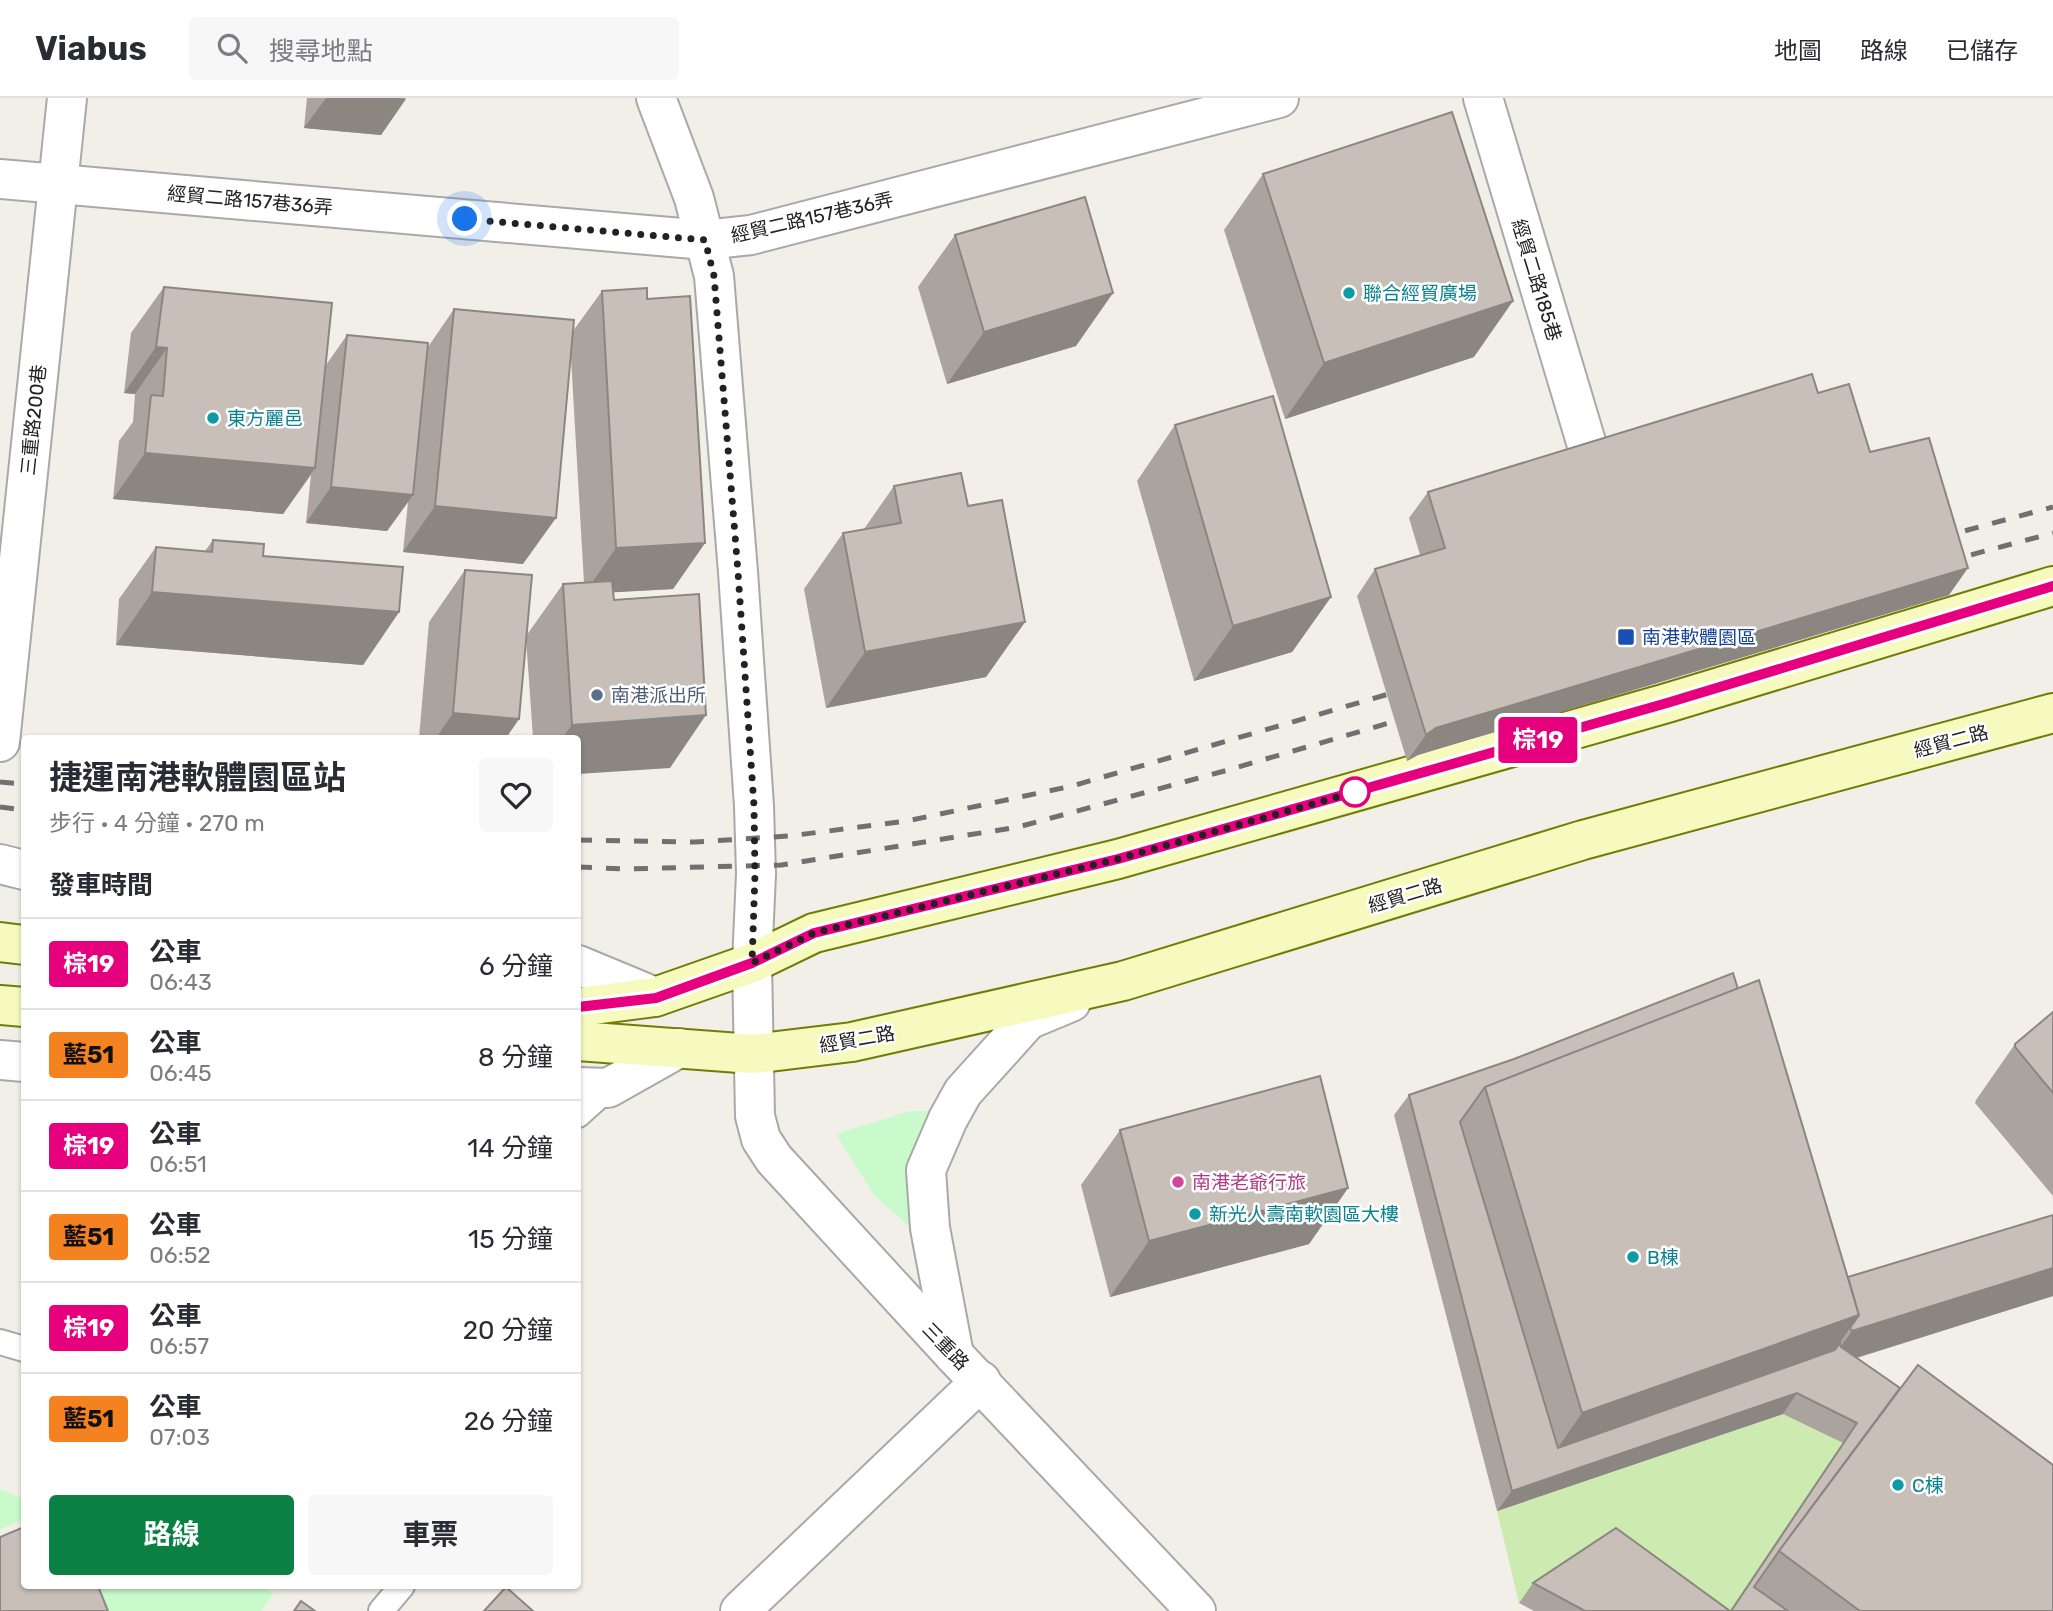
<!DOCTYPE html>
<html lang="zh-TW">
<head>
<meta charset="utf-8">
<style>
  body { margin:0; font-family:Rubik,"Noto Sans TC",sans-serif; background:#f7f7f7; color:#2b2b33; height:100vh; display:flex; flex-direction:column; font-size:26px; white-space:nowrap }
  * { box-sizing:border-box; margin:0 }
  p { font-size:23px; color:#7c7c81 }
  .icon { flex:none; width:38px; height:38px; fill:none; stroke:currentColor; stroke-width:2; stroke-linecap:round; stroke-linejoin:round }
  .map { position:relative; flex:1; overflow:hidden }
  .details { position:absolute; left:21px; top:637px; width:560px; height:854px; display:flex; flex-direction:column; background:#fff; border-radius:7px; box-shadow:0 2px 5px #0004 }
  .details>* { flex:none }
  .badge { padding:0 14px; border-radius:5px; font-size:24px; line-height:46px }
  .you { position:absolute; width:35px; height:35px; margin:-18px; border:5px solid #fff; border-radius:50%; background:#1a73e8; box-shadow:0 0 0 10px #1a73e833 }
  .map>.badge { position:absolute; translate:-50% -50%; box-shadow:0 0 0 4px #fff }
  h2 { padding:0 28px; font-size:26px; line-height:63px }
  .round { display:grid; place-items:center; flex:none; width:74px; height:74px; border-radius:7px; background:#f7f7f7 }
  .headline { display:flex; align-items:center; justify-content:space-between; height:119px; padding:0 28px }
  h1 { font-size:33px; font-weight:700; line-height:52px }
  .action { display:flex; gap:14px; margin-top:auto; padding:14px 28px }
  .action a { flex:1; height:80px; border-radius:7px; background:#0b8043; color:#fff; font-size:28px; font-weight:700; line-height:80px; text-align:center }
  .action a+a { background:#f7f7f7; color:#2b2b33 }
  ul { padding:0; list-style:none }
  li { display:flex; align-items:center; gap:21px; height:91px; padding:0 28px; border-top:2px solid #e1e1e2 }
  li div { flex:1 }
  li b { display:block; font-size:26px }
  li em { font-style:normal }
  li .badge { min-width:77px; font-weight:700; text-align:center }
  header { display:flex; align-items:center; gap:42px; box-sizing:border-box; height:98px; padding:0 35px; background:#fff; border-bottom:2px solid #e1e1e2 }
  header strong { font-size:33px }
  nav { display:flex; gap:38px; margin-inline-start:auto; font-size:24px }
  .search { width:490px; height:63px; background:#f7f7f7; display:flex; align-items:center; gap:18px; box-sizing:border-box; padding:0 24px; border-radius:7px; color:#7c7c81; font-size:26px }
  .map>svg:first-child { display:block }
</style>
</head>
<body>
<header>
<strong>Viabus</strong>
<div class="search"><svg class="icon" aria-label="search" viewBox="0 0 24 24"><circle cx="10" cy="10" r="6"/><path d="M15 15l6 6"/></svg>搜尋地點</div>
<nav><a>地圖</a><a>路線</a><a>已儲存</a></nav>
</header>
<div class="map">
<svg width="2053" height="1513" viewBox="0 0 2053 1513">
  <rect width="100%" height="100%" fill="#f2efe9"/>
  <!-- grass -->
  <path fill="#cdebb0" d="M1783,1316L1843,1345L1731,1513H1687L1601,1450L1519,1505L1497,1413Z"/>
  <!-- park -->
  <g fill="#c8facc">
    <path d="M911,1013H954L911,1130L874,1097L836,1036Z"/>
    <path d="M0,1391L24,1401V1429L20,1423L0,1431Z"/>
    <path d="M65,1488H253L274,1495L261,1513H83Z"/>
  </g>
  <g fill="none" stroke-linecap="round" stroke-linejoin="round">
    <!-- service casing -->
    <g stroke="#a9a9a9" stroke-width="28">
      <g id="service">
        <path d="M578,1017L608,990"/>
        <path d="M0,1244L24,1251"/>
        <path d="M381,1513L402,1488"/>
      </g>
    </g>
    <!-- minor casing -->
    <g stroke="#a9a9a9" stroke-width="42">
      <g id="minor">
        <path d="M656,0L694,100L714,178L738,474L754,708L756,776L752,865"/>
        <path d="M1483,0L1592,364"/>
        <path d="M0,81L705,142L751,137L1279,0"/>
        <path d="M0,644L67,0"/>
        <path d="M740,1513L981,1283"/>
      </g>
    </g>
    <!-- tertiary casing -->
    <g stroke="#a9a9a9" stroke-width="42">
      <g id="tertiary">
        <path d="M0,766L24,772"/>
        <path d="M752,865L755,1018L761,1041L774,1061L954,1257L1196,1513"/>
        <path d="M578,867L655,899"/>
        <path d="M0,962L24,964"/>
        <path d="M578,989L608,990L679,950"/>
        <path d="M954,1257L930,1130L926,1072L948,1021L963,994L1028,922L1071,904"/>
      </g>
    </g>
    <!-- secondary casing -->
    <g stroke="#707d05" stroke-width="42">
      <g id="secondary">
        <path d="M0,844L24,847"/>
        <path d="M0,907L24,909"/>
        <path d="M578,909L655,899L752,865L814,835L1118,761L1667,605L2053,488"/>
        <path d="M578,943L753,956L852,944L1123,883L1583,742L2053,615"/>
      </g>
    </g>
    <!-- service -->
    <use href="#service" stroke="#fff" stroke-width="24"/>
    <!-- minor -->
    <use href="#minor" stroke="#fff" stroke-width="38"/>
    <!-- tertiary -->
    <use href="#tertiary" stroke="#fff" stroke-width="38"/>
    <!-- secondary -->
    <use href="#secondary" stroke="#f7fabf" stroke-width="38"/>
    <!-- rail -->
    <g stroke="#707070" stroke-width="5" stroke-dasharray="14 14" stroke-linecap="butt">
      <path d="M1938,440L2053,409"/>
      <path d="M1944,464L2053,435"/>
      <path d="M0,684L24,686"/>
      <path d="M0,709L24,712"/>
      <path d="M578,742L695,744L789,738L907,723L1072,688L1406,591"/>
      <path d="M578,769L624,771L781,767L1018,729L1228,672L1413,618"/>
    </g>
  </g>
  <!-- wall -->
  <g fill="#aba49e">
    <path d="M307,0H406L381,37L304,30Z"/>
    <path d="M1263,76L1474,259L1285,321L1224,132Z"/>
    <path d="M955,137L1076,248L947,286L918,189Z"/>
    <path d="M164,189L326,267L347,237L428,249L454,211L573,233L602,193L647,201L705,445L673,491L613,494L614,502L670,670L578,640H533L526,540L519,621L506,640H419L429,524L465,472L526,538L563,486L584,485L571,260L523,466L403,454L408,404L387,433L306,425L311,377L283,416L113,401L119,343L133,324L135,296L124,295L131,235Z"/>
    <path d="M1818,295L1870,354L1949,497L1418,657L1407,663L1357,498L1375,471L1420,457L1409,420L1428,394Z"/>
    <path d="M1175,327L1331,499L1292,554L1194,583L1137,383Z"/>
    <path d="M894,388L968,408L1025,524L986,579L826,610L804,491L843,435L864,431Z"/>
    <path d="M213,442L263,458L399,514L363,567L116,547L119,501L156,449L205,453Z"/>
    <path d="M1738,891L1848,1179L2053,1198L1857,1260L2053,1513H1731L1843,1345L1783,1316L1497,1413L1394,1017L1409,997Z"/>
    <path d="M2053,914V1098L1975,1005L1976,1002L2015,946Z"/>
    <path d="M1120,1032L1348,1090L1309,1146L1110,1199L1081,1087Z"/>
    <path d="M1533,1485L1730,1513H1534L1519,1505Z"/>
  </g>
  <!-- shaded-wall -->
  <g fill="#8b8681">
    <path d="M326,0H399L406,1L381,37L304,30Z"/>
    <path d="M1113,195L1076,248L947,286L984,234Z"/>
    <path d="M1513,203L1474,259L1285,321L1324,265Z"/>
    <path d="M156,249L167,250L135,296L124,295Z"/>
    <path d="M145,355L315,370L283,416L113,401Z"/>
    <path d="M331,389L413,397L387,433L306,425Z"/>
    <path d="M435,408L556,420L523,466L403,454Z"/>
    <path d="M705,445L673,491L584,496L616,450Z"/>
    <path d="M1968,470L1949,497L1418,657L1407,663L1426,637L1436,630Z"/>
    <path d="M152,494L399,514L363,567L116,547Z"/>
    <path d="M1331,499L1292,554L1194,583L1233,528Z"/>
    <path d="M1025,524L986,579L826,610L865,554Z"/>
    <path d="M453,615L519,621L506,640H436Z"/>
    <path d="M706,617L670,670L578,676V640H562L572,627Z"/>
    <path d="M1348,1090L1309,1146L1110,1199L1149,1143Z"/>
    <path d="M2053,1170V1198L1826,1269L1852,1233Z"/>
    <path d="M1859,1217L1820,1273L1543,1371L1582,1315Z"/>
    <path d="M1797,1295L1783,1316L1497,1413L1512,1393Z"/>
  </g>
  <!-- building -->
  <g fill="#c7bfb8" stroke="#8b8681" stroke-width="2">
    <path d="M1452,14L1513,203L1324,265L1263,76Z"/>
    <path d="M1085,99L1113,195L984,234L955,137Z"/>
    <path d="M164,189L332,205L315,370L145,355L151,297L163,298L167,250L156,249Z"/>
    <path d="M647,190V201L690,198L705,445L616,450L602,193Z"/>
    <path d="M454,211L574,222L556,420L435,408Z"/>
    <path d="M347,237L428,245L413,397L331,389Z"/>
    <path d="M1812,276L1818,295L1849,286L1870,354L1929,340L1968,470L1436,630L1426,637L1375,471L1445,450L1428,394Z"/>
    <path d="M1273,298L1331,499L1233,528L1175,327Z"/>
    <path d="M961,375L968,408L1002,402L1025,524L865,554L843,435L901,425L894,388Z"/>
    <path d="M213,442L264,446L263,458L403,469L399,514L152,494L156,449L212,454Z"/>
    <path d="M465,472L532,477L519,621L453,615Z"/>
    <path d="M612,483L614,502L699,496L706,617L572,627L563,486Z"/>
    <path d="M1733,875L1738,891L1485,989L1460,1024L1558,1350L1835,1252L1840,1245L1841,1249L1900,1290L1779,1453L1754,1489L1788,1513H1731L1857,1325L1797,1295L1512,1393L1409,997L1514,961Z"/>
    <path d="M1759,882L1859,1217L1582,1315L1485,989Z"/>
    <path d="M2053,914V995L2015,949V946Z"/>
    <path d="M1320,978L1348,1090L1149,1143L1120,1032Z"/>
    <path d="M2053,1117V1170L1852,1233L1850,1230L1859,1217L1848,1179Z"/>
    <path d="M1918,1267L2053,1367V1513H1860L1779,1453Z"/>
    <path d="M24,1429V1488H98L108,1513H0V1439Z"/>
    <path d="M1616,1430L1730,1513H1585L1533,1485Z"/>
    <path d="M506,1489L533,1513H484Z"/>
    <path d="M301,1503L315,1513H294Z"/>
  </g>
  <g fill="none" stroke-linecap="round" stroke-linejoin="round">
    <!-- line casing -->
    <g stroke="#fff" stroke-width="16">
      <path id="line" d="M578,909L656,900L752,865L814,835L1118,761L1667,605L2053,488"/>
    </g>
    <!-- line -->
    <use href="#line" stroke="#e6007e" stroke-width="10"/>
    <!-- walk -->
    <path stroke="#222" stroke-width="7" stroke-dasharray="0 12.6" d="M465,121L705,142L714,178L738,474L754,708L755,776L752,865L814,835L1118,761L1355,694"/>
  </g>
  <!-- markers -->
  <g fill="#0f9aa8" stroke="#fff" stroke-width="2.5">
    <circle cx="1349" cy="195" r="7"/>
    <circle cx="213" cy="320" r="7"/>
    <circle cx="1195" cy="1116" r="7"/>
    <circle cx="1633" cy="1159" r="7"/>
    <circle cx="1898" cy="1387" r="7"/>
  </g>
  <rect fill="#1a4fb4" stroke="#fff" stroke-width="2.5" x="1617" y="530" width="18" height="18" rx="3.5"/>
  <circle fill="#5c6f8a" stroke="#fff" stroke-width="2.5" cx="597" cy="597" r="7"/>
  <circle fill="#fff" stroke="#e6007e" stroke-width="3.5" cx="1355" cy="694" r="14"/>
  <circle fill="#d1479c" stroke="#fff" stroke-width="2.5" cx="1178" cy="1084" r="7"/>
  <g text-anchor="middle" stroke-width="5" stroke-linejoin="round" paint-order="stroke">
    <!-- street labels -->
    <g font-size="19" fill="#222" stroke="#fff">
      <text transform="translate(250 102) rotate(5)" y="7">經貿二路157巷36弄</text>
      <text transform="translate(812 119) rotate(-13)" y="7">經貿二路157巷36弄</text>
      <text transform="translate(1537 182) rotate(73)" y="7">經貿二路185巷</text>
      <text transform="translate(33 322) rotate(-84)" y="7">三重路200巷</text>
      <text transform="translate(1951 643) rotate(-15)" y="7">經貿二路</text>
      <text transform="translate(1405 797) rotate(-17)" y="7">經貿二路</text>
      <text transform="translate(857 941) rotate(-10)" y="7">經貿二路</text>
      <text transform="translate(946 1248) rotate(46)" y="7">三重路</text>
    </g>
    <!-- culture labels -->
    <g font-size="19" fill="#0d838f" stroke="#fff" text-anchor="start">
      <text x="1363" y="202">聯合經貿廣場</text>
      <text x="227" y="327">東方麗邑</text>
      <text x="1209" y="1123">新光人壽南軟園區大樓</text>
      <text x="1647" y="1166">B棟</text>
      <text x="1912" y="1394">C棟</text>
    </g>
    <!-- transit labels -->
    <g font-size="19" fill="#164399" stroke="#fff" text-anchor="start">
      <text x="1642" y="546">南港軟體園區</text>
    </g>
    <!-- service labels -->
    <g font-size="19" fill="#4e5e75" stroke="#fff" text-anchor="start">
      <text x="611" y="604">南港派出所</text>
    </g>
    <!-- hotel labels -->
    <g font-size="19" fill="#b23c85" stroke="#fff" text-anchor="start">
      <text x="1192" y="1091">南港老爺行旅</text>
    </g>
  </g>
</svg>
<div class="you" style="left:465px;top:121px"></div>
<b class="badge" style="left:1538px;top:642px;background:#e6007e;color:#fff">棕19</b>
<section class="details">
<div class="headline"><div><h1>捷運南港軟體園區站</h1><p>步行 · 4 分鐘 · 270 m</p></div><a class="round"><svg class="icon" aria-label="heart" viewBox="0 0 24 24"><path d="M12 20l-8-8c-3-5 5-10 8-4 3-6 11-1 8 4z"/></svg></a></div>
<h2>發車時間</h2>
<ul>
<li><span class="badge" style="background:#e6007e;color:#fff">棕19</span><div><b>公車</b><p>06:43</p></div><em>6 分鐘</em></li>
<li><span class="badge" style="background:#f58220;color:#111">藍51</span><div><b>公車</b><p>06:45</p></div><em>8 分鐘</em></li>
<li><span class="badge" style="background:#e6007e;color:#fff">棕19</span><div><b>公車</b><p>06:51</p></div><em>14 分鐘</em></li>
<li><span class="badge" style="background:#f58220;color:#111">藍51</span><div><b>公車</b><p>06:52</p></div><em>15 分鐘</em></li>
<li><span class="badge" style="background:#e6007e;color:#fff">棕19</span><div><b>公車</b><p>06:57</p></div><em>20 分鐘</em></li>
<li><span class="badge" style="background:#f58220;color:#111">藍51</span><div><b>公車</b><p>07:03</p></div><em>26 分鐘</em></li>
</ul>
<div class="action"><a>路線</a><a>車票</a></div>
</section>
</div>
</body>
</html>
